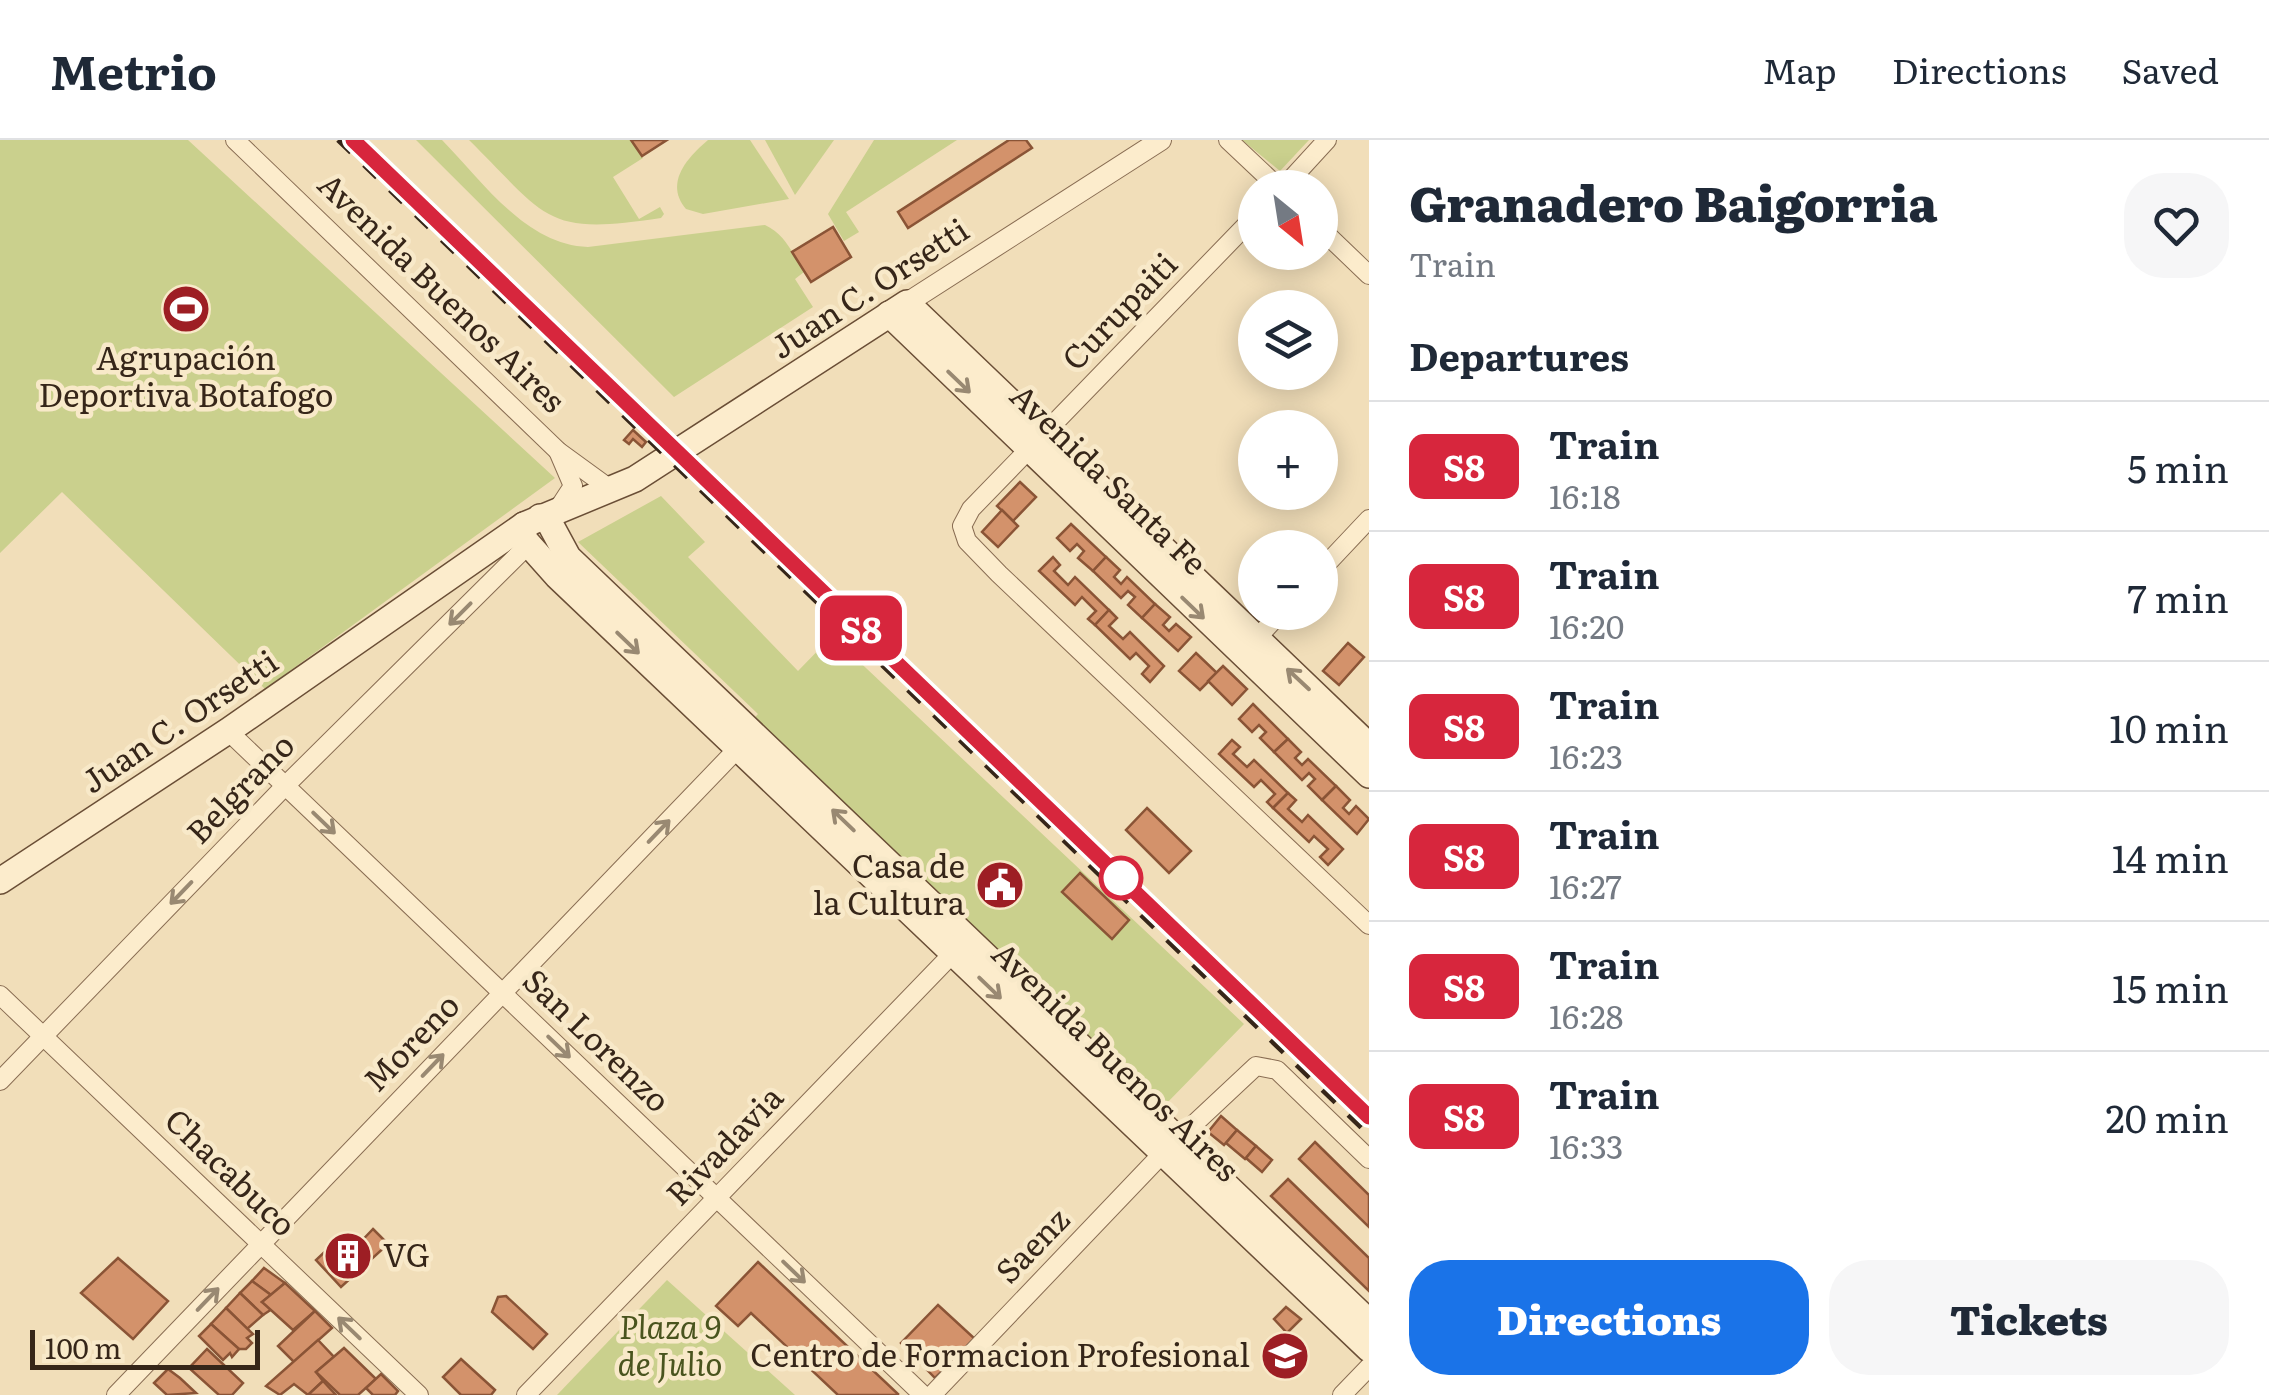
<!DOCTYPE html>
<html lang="en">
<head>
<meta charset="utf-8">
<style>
  body { margin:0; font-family:Literata,serif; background:#f6f6f7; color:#1f2937; height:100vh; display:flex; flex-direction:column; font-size:38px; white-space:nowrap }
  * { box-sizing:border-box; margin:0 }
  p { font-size:32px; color:#747a83 }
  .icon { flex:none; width:55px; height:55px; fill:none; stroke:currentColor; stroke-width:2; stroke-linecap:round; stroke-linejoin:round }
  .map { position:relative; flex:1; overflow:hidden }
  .panel { display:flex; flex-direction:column; background:#fff; width:900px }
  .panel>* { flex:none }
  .badge { padding:0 20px; border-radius:15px; font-size:35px; line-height:65px }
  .needle { width:65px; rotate:150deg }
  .tools { position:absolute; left:1238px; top:30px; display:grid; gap:20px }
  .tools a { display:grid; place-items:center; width:100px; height:100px; border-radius:50%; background:#fff; box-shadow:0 5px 25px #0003; font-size:50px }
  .scale { position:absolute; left:30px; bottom:25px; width:230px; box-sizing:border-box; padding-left:10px; border:5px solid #362619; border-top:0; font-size:28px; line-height:35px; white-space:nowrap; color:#362619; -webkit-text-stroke:8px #f8e9c9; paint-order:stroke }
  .map>.badge { position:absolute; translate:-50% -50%; box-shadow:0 0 0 5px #fff }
  h2 { padding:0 40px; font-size:38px; line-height:90px }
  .round { display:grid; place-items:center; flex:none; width:105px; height:105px; border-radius:40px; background:#f6f6f7 }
  .head { display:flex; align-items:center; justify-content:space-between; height:170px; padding:0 40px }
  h1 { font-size:48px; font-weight:800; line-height:75px }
  .button { display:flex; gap:20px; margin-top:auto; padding:20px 40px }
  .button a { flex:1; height:115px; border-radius:40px; background:#1a73e8; color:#fff; font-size:40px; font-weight:800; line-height:115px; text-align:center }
  .button a+a { background:#f6f6f7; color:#1f2937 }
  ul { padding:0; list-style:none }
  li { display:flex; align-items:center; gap:30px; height:130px; padding:0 40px; border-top:2px solid #e0e1e3 }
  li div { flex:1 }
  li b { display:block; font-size:38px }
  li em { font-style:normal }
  li .badge { min-width:110px; font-weight:700; text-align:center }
  header { display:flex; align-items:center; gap:60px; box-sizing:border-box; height:140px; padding:0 50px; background:#fff; border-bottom:2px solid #e0e1e3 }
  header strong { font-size:48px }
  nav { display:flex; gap:55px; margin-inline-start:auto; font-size:35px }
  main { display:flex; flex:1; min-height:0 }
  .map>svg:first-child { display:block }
</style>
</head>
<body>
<header>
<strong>Metrio</strong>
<nav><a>Map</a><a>Directions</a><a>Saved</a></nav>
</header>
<main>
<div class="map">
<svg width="1369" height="1255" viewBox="0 0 1369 1255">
  <rect width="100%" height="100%" fill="#f1deb9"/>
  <!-- green -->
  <g fill="#cad08d">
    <path d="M0,0H188L555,338L265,549L62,352L0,413Z"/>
    <path d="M416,0H442C483,42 526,105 588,107L765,85C785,94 793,114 804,132L795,139L813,167L674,257Z"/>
    <path d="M469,0H631L643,18L613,37L639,79L660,67L664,74L661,78C544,96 548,78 469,0Z"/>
    <path d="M708,0H750L789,59L703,74L686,69C664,43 687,18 708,0Z"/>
    <path d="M765,0H834L795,55Z"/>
    <path d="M874,0H957L846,72L859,92L844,101L828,74Z"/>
    <path d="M1242,0H1309L1280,31Z"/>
    <path d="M661,356L705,402L688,417L798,531L832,496L1244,884L1164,966L750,583L758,574L578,402Z"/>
    <path d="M667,1140L795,1255H557Z"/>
  </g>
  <!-- building -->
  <g fill="#d3926b" stroke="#8a5436" stroke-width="2.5">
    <path d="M631,0H667L642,16Z"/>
    <path d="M1009,0H1026L1032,8L908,88L898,72Z"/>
    <path d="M833,87L851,117L811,142L792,112Z"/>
    <path d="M633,290L646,302L642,307L633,299L629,304L624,300Z"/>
    <path d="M1020,342L1036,357L1013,381L997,366Z"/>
    <path d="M1002,370L1018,386L998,407L982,392Z"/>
    <path d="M1071,384L1106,417L1093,431L1078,418L1084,411L1077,404L1070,411L1057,398Z"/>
    <path d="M1053,417L1060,425L1054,431L1068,445L1075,437L1109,470L1095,485L1088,479L1096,471L1082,457L1075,465L1039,431Z"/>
    <path d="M1106,417L1120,430L1114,437L1121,444L1127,437L1155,464L1142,478L1128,465L1135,457L1128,451L1121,458L1093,431Z"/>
    <path d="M1155,464L1170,477L1163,485L1169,491L1176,484L1191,497L1178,511L1142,478Z"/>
    <path d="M1109,470L1117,478L1109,486L1123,499L1130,492L1164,526L1150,542L1142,534L1149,526L1136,513L1130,519L1095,485Z"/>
    <path d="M1348,503L1364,517L1339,545L1323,531Z"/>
    <path d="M1196,513L1217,533L1200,550L1179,531Z"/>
    <path d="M1223,526L1247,549L1232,565L1208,541Z"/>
    <path d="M1253,564L1288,599L1274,612L1260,598L1266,592L1259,585L1252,592L1239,579Z"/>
    <path d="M1288,599L1301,612L1295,618L1302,625L1308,619L1336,646L1322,660L1308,646L1315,639L1309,633L1302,640L1274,612Z"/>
    <path d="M1232,600L1240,607L1233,614L1247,627L1254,620L1288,653L1273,668L1267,662L1275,654L1261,640L1254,647L1219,614Z"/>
    <path d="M1336,646L1350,660L1343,668L1349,674L1356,666L1369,679L1357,694L1322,660Z"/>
    <path d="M1288,653L1296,660L1288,669L1302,682L1308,675L1343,709L1328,725L1320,717L1328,709L1314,696L1309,702L1273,668Z"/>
    <path d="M1147,668L1191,711L1169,733L1126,690Z"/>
    <path d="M1080,733L1129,780L1112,799L1062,752Z"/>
    <path d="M1221,976L1237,990L1224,1005L1208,992Z"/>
    <path d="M1237,990L1256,1006L1245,1019L1226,1003Z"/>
    <path d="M1315,1002L1369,1055V1087L1299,1019Z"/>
    <path d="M1256,1006L1272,1020L1262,1032L1246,1018Z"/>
    <path d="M1288,1039L1369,1118V1151L1271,1056Z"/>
    <path d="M373,1089L388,1104L341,1147L316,1120L335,1102L351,1112Z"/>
    <path d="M118,1118L168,1161L133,1199L81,1153Z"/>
    <path d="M758,1122L898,1254L897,1255H838L751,1173L738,1186L716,1166Z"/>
    <path d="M264,1128L285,1143L271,1155L252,1141Z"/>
    <path d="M252,1141L271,1155L262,1162L272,1169L263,1175L240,1153Z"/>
    <path d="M285,1143L315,1171L293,1190L262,1162Z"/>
    <path d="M240,1153L263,1175L247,1189L226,1168Z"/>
    <path d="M506,1156L547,1194L533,1209L492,1172L498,1157Z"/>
    <path d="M938,1165L975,1199L935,1238L901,1203Z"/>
    <path d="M1286,1167L1301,1179L1287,1193L1274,1179Z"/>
    <path d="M226,1168L253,1194L247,1198L252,1203L246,1209H239L211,1184Z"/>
    <path d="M315,1171L332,1188L294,1222L278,1206Z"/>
    <path d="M211,1184L239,1209L232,1217L230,1213L223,1220L199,1196Z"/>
    <path d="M318,1200L334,1217L316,1232L323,1241L308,1255L294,1244L280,1255L266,1246Z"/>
    <path d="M344,1208L376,1239L358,1255H340L316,1232Z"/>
    <path d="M207,1209L243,1243L232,1255H219L189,1228Z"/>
    <path d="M461,1219L495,1250L491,1255H461L443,1237Z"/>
    <path d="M168,1229L180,1238L196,1253L167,1255L154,1243Z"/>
    <path d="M381,1234L398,1251L395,1255H373L366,1248Z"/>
    <path d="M323,1241L336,1255H308Z"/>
  </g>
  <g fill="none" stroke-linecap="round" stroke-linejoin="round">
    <!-- minor casing -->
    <g stroke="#896d53" stroke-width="20">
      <g id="minor">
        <path d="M235,0L558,311L613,351"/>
        <path d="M1228,0L1279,48"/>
        <path d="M1283,48L1327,0"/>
        <path d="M1255,76L971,369L962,386L967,401L999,434L1369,785"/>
        <path d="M1320,88L1369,135"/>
        <path d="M558,369L573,346L558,311"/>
        <path d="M1320,431L1369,379"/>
        <path d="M1249,507L1281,472"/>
        <path d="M228,591L923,1255"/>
        <path d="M0,855L419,1255"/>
        <path d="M0,941L285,646L529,404"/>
        <path d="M116,1255L743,603"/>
        <path d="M526,1255L960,806"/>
        <path d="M932,1255L1163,1013L1256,926L1277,930L1369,1019"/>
        <path d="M1342,1255L1369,1227"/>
      </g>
    </g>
    <!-- tertiary casing -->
    <g stroke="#896d53" stroke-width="22">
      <path id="tertiary" d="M907,163L1161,0"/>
    </g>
    <!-- secondary casing -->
    <g stroke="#6a4e36" stroke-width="28">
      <g id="secondary">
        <path d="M889,174L1369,635"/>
        <path d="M540,377L548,380L568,417L1369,1182"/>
        <path d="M524,385V399L557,436L1369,1209"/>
        <path d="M0,741L228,591L524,385L635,339L907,163L1369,606"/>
      </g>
    </g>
    <!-- minor -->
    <use href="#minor" stroke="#fceccc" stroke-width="18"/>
    <!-- tertiary -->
    <use href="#tertiary" stroke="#fceccc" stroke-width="20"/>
    <!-- secondary -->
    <use href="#secondary" stroke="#fceccc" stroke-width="25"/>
    <!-- rail -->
    <g stroke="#362619" stroke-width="5" stroke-dasharray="18 18" stroke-linecap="butt">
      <path d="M338,0L1369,995"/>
      <path d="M1005,626L1272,883"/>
    </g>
  </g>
  <!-- one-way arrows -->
  <defs><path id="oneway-shaft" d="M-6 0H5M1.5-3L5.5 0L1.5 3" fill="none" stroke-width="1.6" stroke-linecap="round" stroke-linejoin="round" transform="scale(2.5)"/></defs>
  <g stroke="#998972">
    <use href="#oneway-shaft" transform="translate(959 242) rotate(44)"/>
    <use href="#oneway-shaft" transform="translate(1193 468) rotate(44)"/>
    <use href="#oneway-shaft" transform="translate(460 474) rotate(135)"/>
    <use href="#oneway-shaft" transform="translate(628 503) rotate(44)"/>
    <use href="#oneway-shaft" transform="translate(1298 539) rotate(-137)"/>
    <use href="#oneway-shaft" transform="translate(843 680) rotate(-136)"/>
    <use href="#oneway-shaft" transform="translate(324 683) rotate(44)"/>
    <use href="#oneway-shaft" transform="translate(659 691) rotate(-46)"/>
    <use href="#oneway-shaft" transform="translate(181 753) rotate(134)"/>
    <use href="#oneway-shaft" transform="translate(990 848) rotate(44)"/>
    <use href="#oneway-shaft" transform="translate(559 907) rotate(44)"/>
    <use href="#oneway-shaft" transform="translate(433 925) rotate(-46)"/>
    <use href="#oneway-shaft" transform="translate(794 1132) rotate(44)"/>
    <use href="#oneway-shaft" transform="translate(208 1159) rotate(-46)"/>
    <use href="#oneway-shaft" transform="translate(349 1188) rotate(-136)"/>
  </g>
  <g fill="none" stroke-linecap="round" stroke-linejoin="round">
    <!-- line casing -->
    <g stroke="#fff" stroke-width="22">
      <path id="line" d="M353,0L1369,977"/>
    </g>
    <!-- line -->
    <use href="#line" stroke="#d7263d" stroke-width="15"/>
  </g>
  <!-- icons -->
  <defs>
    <g id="stadium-disc" transform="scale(2.5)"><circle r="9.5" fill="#9d1e24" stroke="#f8e9c9"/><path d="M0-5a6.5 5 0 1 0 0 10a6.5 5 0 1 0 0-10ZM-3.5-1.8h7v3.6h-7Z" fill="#fff"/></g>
    <g id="civic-disc" transform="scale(2.5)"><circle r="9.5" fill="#9d1e24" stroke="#f8e9c9"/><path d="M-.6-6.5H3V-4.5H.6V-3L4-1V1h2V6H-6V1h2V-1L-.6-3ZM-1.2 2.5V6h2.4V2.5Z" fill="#fff"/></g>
    <g id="building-disc" transform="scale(2.5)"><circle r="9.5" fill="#9d1e24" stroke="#f8e9c9"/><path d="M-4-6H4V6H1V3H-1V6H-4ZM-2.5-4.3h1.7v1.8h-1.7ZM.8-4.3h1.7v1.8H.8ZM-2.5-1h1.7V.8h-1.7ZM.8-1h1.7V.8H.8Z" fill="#fff"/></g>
    <g id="school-disc" transform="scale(2.5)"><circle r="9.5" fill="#9d1e24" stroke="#f8e9c9"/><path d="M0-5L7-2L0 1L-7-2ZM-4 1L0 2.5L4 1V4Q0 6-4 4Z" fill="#fff"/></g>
  </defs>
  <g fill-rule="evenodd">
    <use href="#stadium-disc" x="186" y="169"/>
    <use href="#civic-disc" x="1000" y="745"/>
    <use href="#building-disc" x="348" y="1116"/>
    <use href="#school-disc" x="1285" y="1216"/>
  </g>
  <!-- markers -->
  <circle fill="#fff" stroke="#d7263d" stroke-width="5" cx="1121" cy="738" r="20"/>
  <g text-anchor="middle" stroke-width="9" stroke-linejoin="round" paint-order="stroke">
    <!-- street labels -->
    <g font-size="32" fill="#362619" stroke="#f8e9c9">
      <text transform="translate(870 149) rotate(-33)" y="11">Juan C. Orsetti</text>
      <text transform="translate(441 153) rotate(44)" y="11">Avenida Buenos Aires</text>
      <text transform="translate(1120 172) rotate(-46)" y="11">Curupaiti</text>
      <text transform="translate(1108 340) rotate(44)" y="11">Avenida Santa Fe</text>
      <text transform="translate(180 582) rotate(-34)" y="11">Juan C. Orsetti</text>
      <text transform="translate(241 649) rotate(-46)" y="11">Belgrano</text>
      <text transform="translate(596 901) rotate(44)" y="11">San Lorenzo</text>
      <text transform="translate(412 903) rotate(-46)" y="11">Moreno</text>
      <text transform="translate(1115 922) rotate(44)" y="11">Avenida Buenos Aires</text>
      <text transform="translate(725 1006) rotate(-46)" y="11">Rivadavia</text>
      <text transform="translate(230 1033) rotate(44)" y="11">Chacabuco</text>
      <text transform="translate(1033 1106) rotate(-46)" y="11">Saenz</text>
    </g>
    <!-- poi labels -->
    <g font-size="32" fill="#362619" stroke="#f8e9c9" text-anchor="end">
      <text x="186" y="230" text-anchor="middle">Agrupación<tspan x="186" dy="37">Deportiva Botafogo</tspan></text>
      <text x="965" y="738">Casa de<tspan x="965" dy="37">la Cultura</tspan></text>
      <text x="383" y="1127" text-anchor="start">VG</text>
      <text x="1250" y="1227">Centro de Formacion Profesional</text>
    </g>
    <!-- park labels -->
    <g font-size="32" font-style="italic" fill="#49541e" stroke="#f8e9c9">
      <text x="670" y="1199">Plaza 9<tspan x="670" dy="37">de Julio</tspan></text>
    </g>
  </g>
</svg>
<div class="tools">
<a><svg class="needle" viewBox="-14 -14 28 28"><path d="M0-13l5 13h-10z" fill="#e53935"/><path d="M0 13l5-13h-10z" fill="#747a83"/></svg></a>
<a><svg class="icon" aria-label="layers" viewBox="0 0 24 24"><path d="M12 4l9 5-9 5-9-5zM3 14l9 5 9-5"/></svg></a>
<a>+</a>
<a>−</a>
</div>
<div class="scale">100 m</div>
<b class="badge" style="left:861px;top:488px;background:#d7263d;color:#fff">S8</b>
</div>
<section class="panel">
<div class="head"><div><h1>Granadero Baigorria</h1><p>Train</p></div><a class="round"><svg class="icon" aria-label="heart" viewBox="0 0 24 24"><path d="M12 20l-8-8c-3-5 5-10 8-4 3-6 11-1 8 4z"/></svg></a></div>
<h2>Departures</h2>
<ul>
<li><span class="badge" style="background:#d7263d;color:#fff">S8</span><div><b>Train</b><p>16:18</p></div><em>5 min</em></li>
<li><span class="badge" style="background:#d7263d;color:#fff">S8</span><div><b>Train</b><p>16:20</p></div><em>7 min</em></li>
<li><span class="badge" style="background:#d7263d;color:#fff">S8</span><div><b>Train</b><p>16:23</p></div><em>10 min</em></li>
<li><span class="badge" style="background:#d7263d;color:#fff">S8</span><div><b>Train</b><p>16:27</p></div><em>14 min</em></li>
<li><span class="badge" style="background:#d7263d;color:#fff">S8</span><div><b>Train</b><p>16:28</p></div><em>15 min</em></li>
<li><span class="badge" style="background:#d7263d;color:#fff">S8</span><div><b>Train</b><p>16:33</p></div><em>20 min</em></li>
</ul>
<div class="button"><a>Directions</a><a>Tickets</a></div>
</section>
</main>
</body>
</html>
